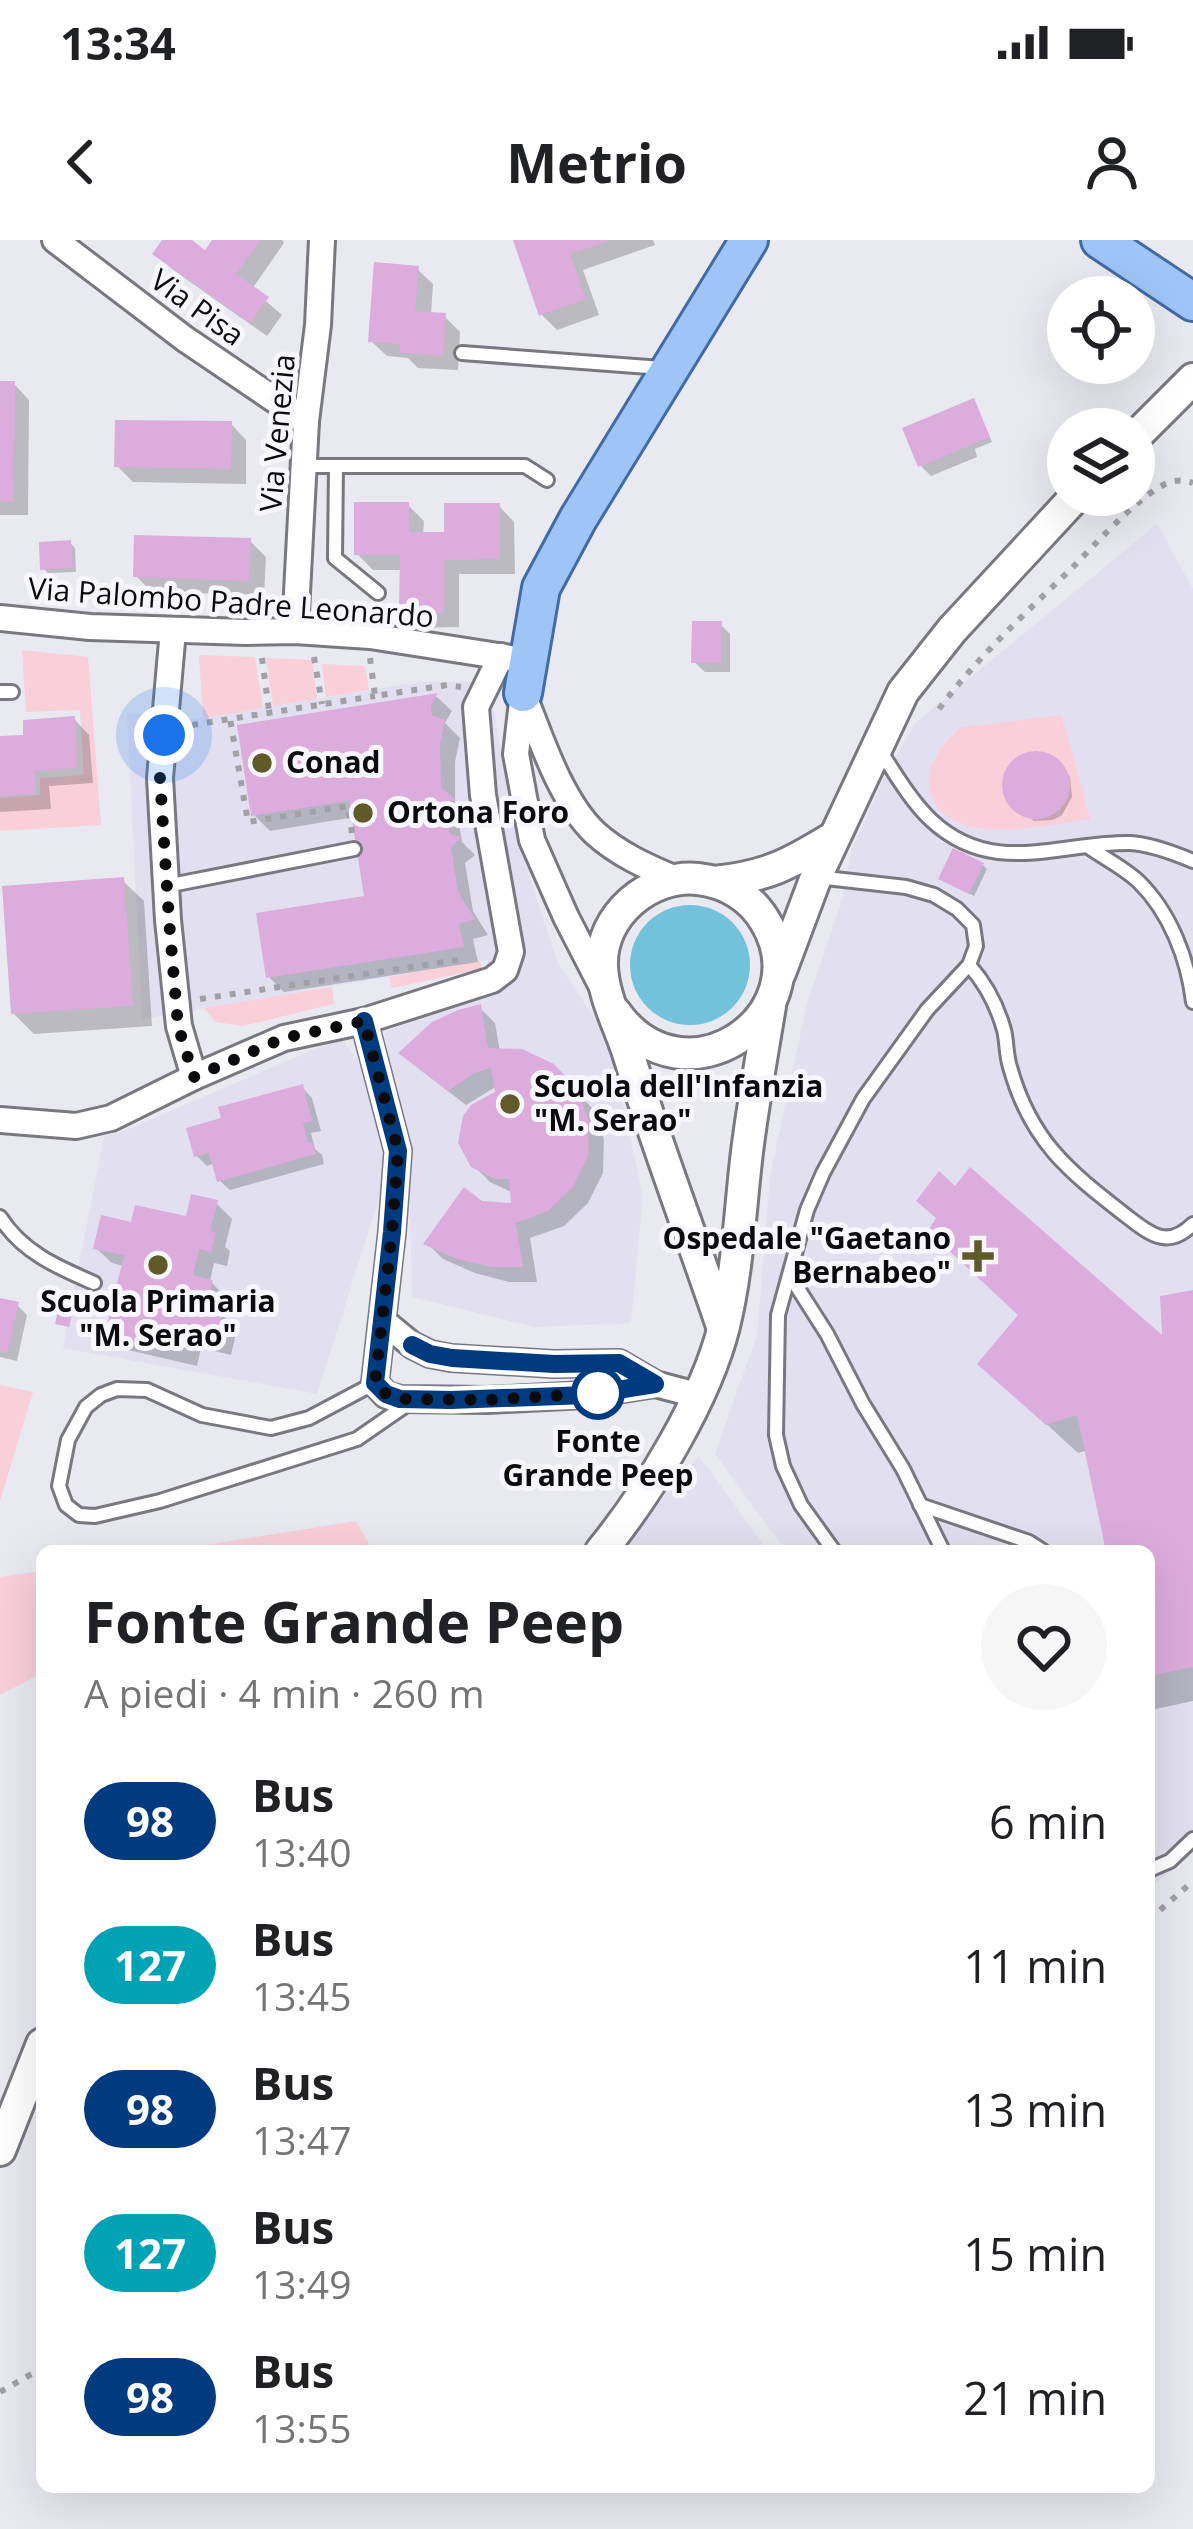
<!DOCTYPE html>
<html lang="it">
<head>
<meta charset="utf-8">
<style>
  body { margin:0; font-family:"Open Sans",sans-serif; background:#f6f6f6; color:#202124; height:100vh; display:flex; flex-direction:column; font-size:45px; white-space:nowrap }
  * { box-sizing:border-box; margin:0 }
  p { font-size:39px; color:#757577 }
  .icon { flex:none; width:66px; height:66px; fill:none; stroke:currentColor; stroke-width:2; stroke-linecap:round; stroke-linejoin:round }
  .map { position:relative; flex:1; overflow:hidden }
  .panel { position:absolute; left:36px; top:1305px; width:1119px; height:948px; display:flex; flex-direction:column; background:#fff; border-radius:18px; box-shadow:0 12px 48px #0002 }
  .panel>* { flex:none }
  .badge { padding:0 24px; border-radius:39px; font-size:42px; line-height:78px }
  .controls { position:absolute; left:1047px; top:36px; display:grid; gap:24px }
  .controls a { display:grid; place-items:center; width:108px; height:108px; border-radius:50%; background:#fff; box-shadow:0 12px 48px #0002; font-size:60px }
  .you { position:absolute; width:60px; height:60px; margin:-30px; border:9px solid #fff; border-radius:50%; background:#1a73e8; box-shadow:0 0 0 18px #1a73e833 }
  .map>.badge { position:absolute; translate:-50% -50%; box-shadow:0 0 0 6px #fff }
  .round { display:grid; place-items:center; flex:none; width:126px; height:126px; border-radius:63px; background:#f6f6f6 }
  .overview { display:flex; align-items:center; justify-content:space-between; height:204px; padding:0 48px }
  h1 { font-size:57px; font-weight:700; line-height:90px }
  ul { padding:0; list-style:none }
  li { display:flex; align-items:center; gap:36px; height:144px; padding:0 48px }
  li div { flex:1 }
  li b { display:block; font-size:45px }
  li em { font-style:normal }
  li .badge { min-width:132px; font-weight:700; text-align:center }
  .status { display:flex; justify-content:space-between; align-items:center; height:84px; padding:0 60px; background:#fff; direction:ltr }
  .status svg { height:33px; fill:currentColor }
  header { display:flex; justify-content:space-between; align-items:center; height:156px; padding:0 48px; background:#fff; font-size:54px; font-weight:700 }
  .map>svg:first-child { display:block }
</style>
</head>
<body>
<div class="status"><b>13:34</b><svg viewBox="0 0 49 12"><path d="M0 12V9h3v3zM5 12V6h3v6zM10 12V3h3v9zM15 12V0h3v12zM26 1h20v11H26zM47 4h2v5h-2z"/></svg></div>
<header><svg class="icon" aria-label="back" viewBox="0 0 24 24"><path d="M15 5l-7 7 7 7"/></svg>Metrio<svg class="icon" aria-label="person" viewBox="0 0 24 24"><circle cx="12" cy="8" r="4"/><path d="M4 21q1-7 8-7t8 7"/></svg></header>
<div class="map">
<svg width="1193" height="2289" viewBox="0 0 1193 2289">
  <rect width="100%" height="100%" fill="#e9e9f1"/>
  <!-- built -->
  <g fill="#e2e0f0">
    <path d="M1157,284L1193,349V1614L1149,1648V1311H786L715,1214L757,1095L770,936L807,763L842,661L852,609L885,536L915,483Z"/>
    <path d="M494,441L492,460L515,594L558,723L609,800L643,957L631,1083L535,1087L412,1057L409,928L384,792L497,747L487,720L142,779L127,473L194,479L420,442Z"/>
    <path d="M340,798L373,838L385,922L382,949L317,1154L63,1108L104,896L124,891Z"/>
    <path d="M699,1216L768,1311H617Z"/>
  </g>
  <!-- green -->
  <g fill="#f9cfda">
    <path d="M22,410L88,417L101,585L0,591V558L40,555V538L84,535L80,470L26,472Z"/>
    <path d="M199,415L255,417L263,468L203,478Z"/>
    <path d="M266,418L312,420L317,459L273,466Z"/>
    <path d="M322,424L365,426L369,450L326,457Z"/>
    <path d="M1062,475L1090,579C1046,585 947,611 930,551C923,527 944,502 961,487Z"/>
    <path d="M480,721L482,729L392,748L389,737Z"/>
    <path d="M332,747L334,764L243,786L216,782L204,768Z"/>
    <path d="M0,1145L33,1152L0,1261Z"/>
    <path d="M356,1281L373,1311H168Z"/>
    <path d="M42,1331V1433L0,1455V1337Z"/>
  </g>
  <!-- water -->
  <circle fill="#73c2dc" cx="690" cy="725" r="60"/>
  <!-- shadow -->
  <g fill="#0003">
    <path d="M165,0H187L206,14L216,0H282L284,3L252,49L282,75L267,96L172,29L156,13Z"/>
    <path d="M516,0H653L655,5L583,30L599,75L557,90L541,74Z"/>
    <path d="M417,29L433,44L431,75L444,76L460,92L458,130L418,128L408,118L387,116L371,101Z"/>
    <path d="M0,144H14L29,160L28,275H0Z"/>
    <path d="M973,162L992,202L975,209L977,217L931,236L921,226Z"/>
    <path d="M231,184L246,200V244L133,242L117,226Z"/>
    <path d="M408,265L424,281L423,295H447L499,266L514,282L515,334H459V387L418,388L402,372L403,330H373L357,314Z"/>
    <path d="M250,301L266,317L264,355L152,352L136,336Z"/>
    <path d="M70,303L75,308L76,332L48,333L43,328Z"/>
    <path d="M720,384L730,394V432H705L694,422Z"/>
    <path d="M437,457L452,471L445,483L460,498L455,522V563L468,576L458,578L462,602L475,615L465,623L473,671L488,695L473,699L478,722L284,752L269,737L367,658L355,577L270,591L254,575L240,487Z"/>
    <path d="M74,479L89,495L93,543L49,546L51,569L0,572V499L27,497Z"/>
    <path d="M1031,514H1041L1059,523L1070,537L1072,557L1062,575L1053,580L1034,581L1009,562L1005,553L1007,532L1013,524Z"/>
    <path d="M983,625L987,629L974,656L946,642Z"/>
    <path d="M123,641L144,661L152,786L34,794L13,773Z"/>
    <path d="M480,768L495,783L500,812L552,826L592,868L604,899L603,933L588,963L564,986L530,998L537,1042H509L475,1033L443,1019L427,1003L480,964L514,966L513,953L490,942L473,925L498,854L497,846L466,865L418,828Z"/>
    <path d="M302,847L312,858L321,891L311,893L315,909L322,915L324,924L230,950L219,940L215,923L207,926L197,916Z"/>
    <path d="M216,963L232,979L225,1007L230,1011L227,1026L214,1023L210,1041L227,1058L223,1076L237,1090L231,1115L201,1108L197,1126L124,1109L109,1093L124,1026L112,1023L96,1008L134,986L188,980Z"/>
    <path d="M1193,1053V1461L1151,1470L1149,1467V1311H1109L1088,1210L1078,1213L981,1124L1166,1102Z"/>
    <path d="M0,1061L17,1065L27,1075L17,1121L0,1117Z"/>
  </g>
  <!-- building -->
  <g fill="#dcacdd">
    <path d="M162,0H192L205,10L212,0H260L236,34L269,57L250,83L152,14Z"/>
    <path d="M513,0H608V1L570,14L586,59L539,76Z"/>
    <path d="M374,22L419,26L415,71L446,73L443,116L399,113L400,104L368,102Z"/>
    <path d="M0,141H15L14,261H0Z"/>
    <path d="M974,158L990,197L918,227L902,188Z"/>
    <path d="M115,180L232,181L231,229L114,227Z"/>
    <path d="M354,262H409V292H444V263H500V319L444,320V373H399L400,315H354Z"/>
    <path d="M134,295L251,298L249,341L133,337Z"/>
    <path d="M71,300L73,328L40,330L39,302Z"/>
    <path d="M692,381H722L721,423H691Z"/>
    <path d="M438,453L431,465L432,475L445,480L440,505L441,547L456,560L444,563L450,594L462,597L451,607L458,652L475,679L459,684L464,707L266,738L256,673L364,656L349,561L251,576L237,485Z"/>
    <path d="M75,476L78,528L35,531L36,554L0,556V496L23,495V480Z"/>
    <circle cx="1036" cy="545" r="34"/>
    <path d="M953,608L984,623L969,654L938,639Z"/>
    <path d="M124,637L133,766L11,774L2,646Z"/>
    <path d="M481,764L488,808L522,809L554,824L577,849L589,881L588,916L573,947L548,971L516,983L523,1027H491L457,1019L423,1004L464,947L482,961L511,963L509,939H495L471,927L458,903L463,876L471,865L495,852L491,828L474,833L448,851L398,813L432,782L458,770Z"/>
    <path d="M303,844L312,881L303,883L308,903L312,902L316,914L217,942L209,913L194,917L186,888L221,878L218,867Z"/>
    <path d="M970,927L1162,1095L1160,1056L1193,1050V1427L1149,1436V1311H1106L1077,1175L1046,1185L977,1124L1018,1075L928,991L936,978L916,961L939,931L955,946Z"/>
    <path d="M191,954L218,960L210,991L216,993L211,1012L199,1009L193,1035L213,1040L206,1068L223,1072L216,1101L186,1094L182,1112L105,1094L124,1015L93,1009L101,975L131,982L135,965L186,976Z"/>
    <path d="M0,1058L19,1062L7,1113L0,1111Z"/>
    <path d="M59,1066L73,1070L69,1087L55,1084Z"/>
  </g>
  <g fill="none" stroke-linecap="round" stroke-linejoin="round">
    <!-- service casing -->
    <g stroke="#797880" stroke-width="18">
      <g id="service">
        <path d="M462,113L662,128"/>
        <path d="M305,226H525L547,240"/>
        <path d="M336,226L335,318L378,353"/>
        <path d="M0,452H12"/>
        <path d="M881,512C896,535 911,561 931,580C993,638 1058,602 1130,603C1151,604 1174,613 1193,621"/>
        <path d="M1090,608C1106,619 1124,628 1138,641C1170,672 1188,719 1193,762"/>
        <path d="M817,637L906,647L934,655L957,669L973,685L976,706L969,725L927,770L863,859L823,933L807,970L778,1075L776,1195L783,1226L801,1265L834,1311"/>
        <path d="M166,646L354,609"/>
        <path d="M969,725C986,744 997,765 1004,790C1007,802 1006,815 1010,827C1031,903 1070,932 1129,978C1152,996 1169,1008 1193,984"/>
        <path d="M0,977C22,1012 57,1027 94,1043"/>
        <path d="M790,1036L827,1094L863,1164L903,1229L943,1311"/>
        <path d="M375,1143L309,1178L271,1188L202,1175L147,1150L117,1149L101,1155L86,1167L68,1200L59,1246L66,1265L79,1275L95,1276L160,1261L357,1199L409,1163"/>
        <path d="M920,1265L1029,1302L1043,1311"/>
        <path d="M1149,1630L1170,1621L1193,1599"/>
      </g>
    </g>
    <!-- minor casing -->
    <g stroke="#797880" stroke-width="30">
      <g id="minor">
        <path d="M55,0L185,99L306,181"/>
        <path d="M0,378L90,387L246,392L295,391L370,396L511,418"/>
        <path d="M173,390L160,538L168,680L179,786L194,837"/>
        <path d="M295,391L306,181L318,85L322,0"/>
        <path d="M523,453L516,514L532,600L566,677L601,745"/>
        <path d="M526,461C542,502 562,562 595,593C618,614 647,627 676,639"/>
        <path d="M364,781L398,911L392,992L375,1143L386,1155L400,1159L487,1160L585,1155L655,1144"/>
        <path d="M0,880L76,886L111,878L194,837L284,798L364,781L492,740L505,730L511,712L483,555L476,467L501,416"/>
        <path d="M383,1081L412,1105L430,1114L451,1118L554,1124L619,1123L655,1144L697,1155"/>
      </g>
    </g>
    <!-- tertiary casing -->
    <g stroke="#797880" stroke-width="36">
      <g id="tertiary">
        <path d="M1134,198L1193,139"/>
        <path d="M714,642C766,637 790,624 834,597"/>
        <path d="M780,733L816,637L903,452L952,390L1077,255"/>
        <path d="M615,772C684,870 822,775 765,681C751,657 726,642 698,639C650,634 600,675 602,726C603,756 619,785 628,813C657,906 692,997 723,1089"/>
        <path d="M601,1311C649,1252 706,1159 724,1086C738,1029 740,970 747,912C753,863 762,815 770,766"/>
        <path d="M0,1910L42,1804"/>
      </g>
    </g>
    <!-- primary casing -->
    <g stroke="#426ba2" stroke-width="42">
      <g id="primary">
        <path d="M1100,0L1193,62"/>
        <path d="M523,453L541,348L578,279L749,0"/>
      </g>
    </g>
    <!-- path -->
    <g stroke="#a0a0a6" stroke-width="6" stroke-dasharray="6 9" stroke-linecap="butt">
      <path d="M314,417L322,464"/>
      <path d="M262,418L269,471"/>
      <path d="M370,418L375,456L447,445L461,447"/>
      <path d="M939,469C978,416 1028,371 1075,325C1096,303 1133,263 1158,248C1169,241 1180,238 1193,243"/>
      <path d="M192,485L230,479"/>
      <path d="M352,593L348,566L248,582L230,479L375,456"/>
      <path d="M200,759L458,720"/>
      <path d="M1149,1680L1193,1641"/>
      <path d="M0,2152L42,2128"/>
    </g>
    <!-- service -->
    <use href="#service" stroke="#fff" stroke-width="12"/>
    <!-- minor -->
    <use href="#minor" stroke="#fff" stroke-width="24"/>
    <!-- tertiary -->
    <use href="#tertiary" stroke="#fff" stroke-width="30"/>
    <!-- primary -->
    <use href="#primary" stroke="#9fc5f7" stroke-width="36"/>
  </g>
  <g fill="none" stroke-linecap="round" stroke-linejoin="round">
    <!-- line casing -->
    <g stroke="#fff" stroke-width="27">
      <path id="line" d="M364,781L398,911L392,992L375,1143L386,1154L400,1159L451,1160L586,1155L655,1144L619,1123L554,1124L452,1118L430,1114L412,1105"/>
    </g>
    <!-- line -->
    <use href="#line" stroke="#003b80" stroke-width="18"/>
    <!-- walk -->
    <path stroke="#0b0b0e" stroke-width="12" stroke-dasharray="0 21.6" d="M164,495L160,538L169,680L178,786L194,837L284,798L364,781L398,911L392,992L375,1143L386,1154L400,1159L487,1160L598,1153"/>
  </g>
  <!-- markers -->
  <g fill="#5f5a27" stroke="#f7f6ff" stroke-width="4.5">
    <circle cx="262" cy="523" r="12"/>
    <circle cx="363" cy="573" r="12"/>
    <circle cx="510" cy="864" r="12"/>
    <path d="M972 998h12v12h12v12h-12v12h-12v-12h-12v-12h12z"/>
    <circle cx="158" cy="1025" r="12"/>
  </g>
  <circle fill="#fff" stroke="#003b80" stroke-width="6" cx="598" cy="1153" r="24"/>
  <g text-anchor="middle" stroke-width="10" stroke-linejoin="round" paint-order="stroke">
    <!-- street labels -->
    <g font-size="30" fill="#0b0b0e" stroke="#f7f6ff">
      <text transform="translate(197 68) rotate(36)" y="10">Via Pisa</text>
      <text transform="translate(278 193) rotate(-85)" y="10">Via Venezia</text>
      <text transform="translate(231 363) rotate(4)" y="10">Via Palombo Padre Leonardo</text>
    </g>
    <!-- poi labels -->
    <g font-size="30" font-weight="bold" fill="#0b0b0e" stroke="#f7f6ff" text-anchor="start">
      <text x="286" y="533">Conad</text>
      <text x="387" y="583">Ortona Foro</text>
      <text x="534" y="857">Scuola dell'Infanzia<tspan x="534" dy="34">"M. Serao"</tspan></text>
      <text x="951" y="1009" text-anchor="end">Ospedale "Gaetano<tspan x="951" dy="34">Bernabeo"</tspan></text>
      <text x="158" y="1072" text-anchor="middle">Scuola Primaria<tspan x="158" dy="34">"M. Serao"</tspan></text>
    </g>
    <!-- stop labels -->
    <g font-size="30" font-weight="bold" fill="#0b0b0e" stroke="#f7f6ff">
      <text x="598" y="1212">Fonte<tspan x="598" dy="34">Grande Peep</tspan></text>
    </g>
  </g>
</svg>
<div class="controls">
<a><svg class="icon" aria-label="locate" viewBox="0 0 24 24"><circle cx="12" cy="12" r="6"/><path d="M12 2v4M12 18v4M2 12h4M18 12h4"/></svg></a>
<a><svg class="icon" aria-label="layers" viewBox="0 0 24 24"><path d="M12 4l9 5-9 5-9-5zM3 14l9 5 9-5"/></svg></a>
</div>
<div class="you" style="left:164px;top:495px"></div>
<section class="panel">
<div class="overview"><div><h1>Fonte Grande Peep</h1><p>A piedi · 4 min · 260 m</p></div><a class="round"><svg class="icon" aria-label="heart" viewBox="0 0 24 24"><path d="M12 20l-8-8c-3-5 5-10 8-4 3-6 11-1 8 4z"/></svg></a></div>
<ul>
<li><span class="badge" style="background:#003b80;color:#fff">98</span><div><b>Bus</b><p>13:40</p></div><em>6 min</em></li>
<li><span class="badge" style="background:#00a3b4;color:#fff">127</span><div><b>Bus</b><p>13:45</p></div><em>11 min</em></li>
<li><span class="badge" style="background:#003b80;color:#fff">98</span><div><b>Bus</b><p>13:47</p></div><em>13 min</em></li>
<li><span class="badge" style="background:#00a3b4;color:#fff">127</span><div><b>Bus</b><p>13:49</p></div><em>15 min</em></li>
<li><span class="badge" style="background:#003b80;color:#fff">98</span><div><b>Bus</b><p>13:55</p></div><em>21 min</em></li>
</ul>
</section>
</div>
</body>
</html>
